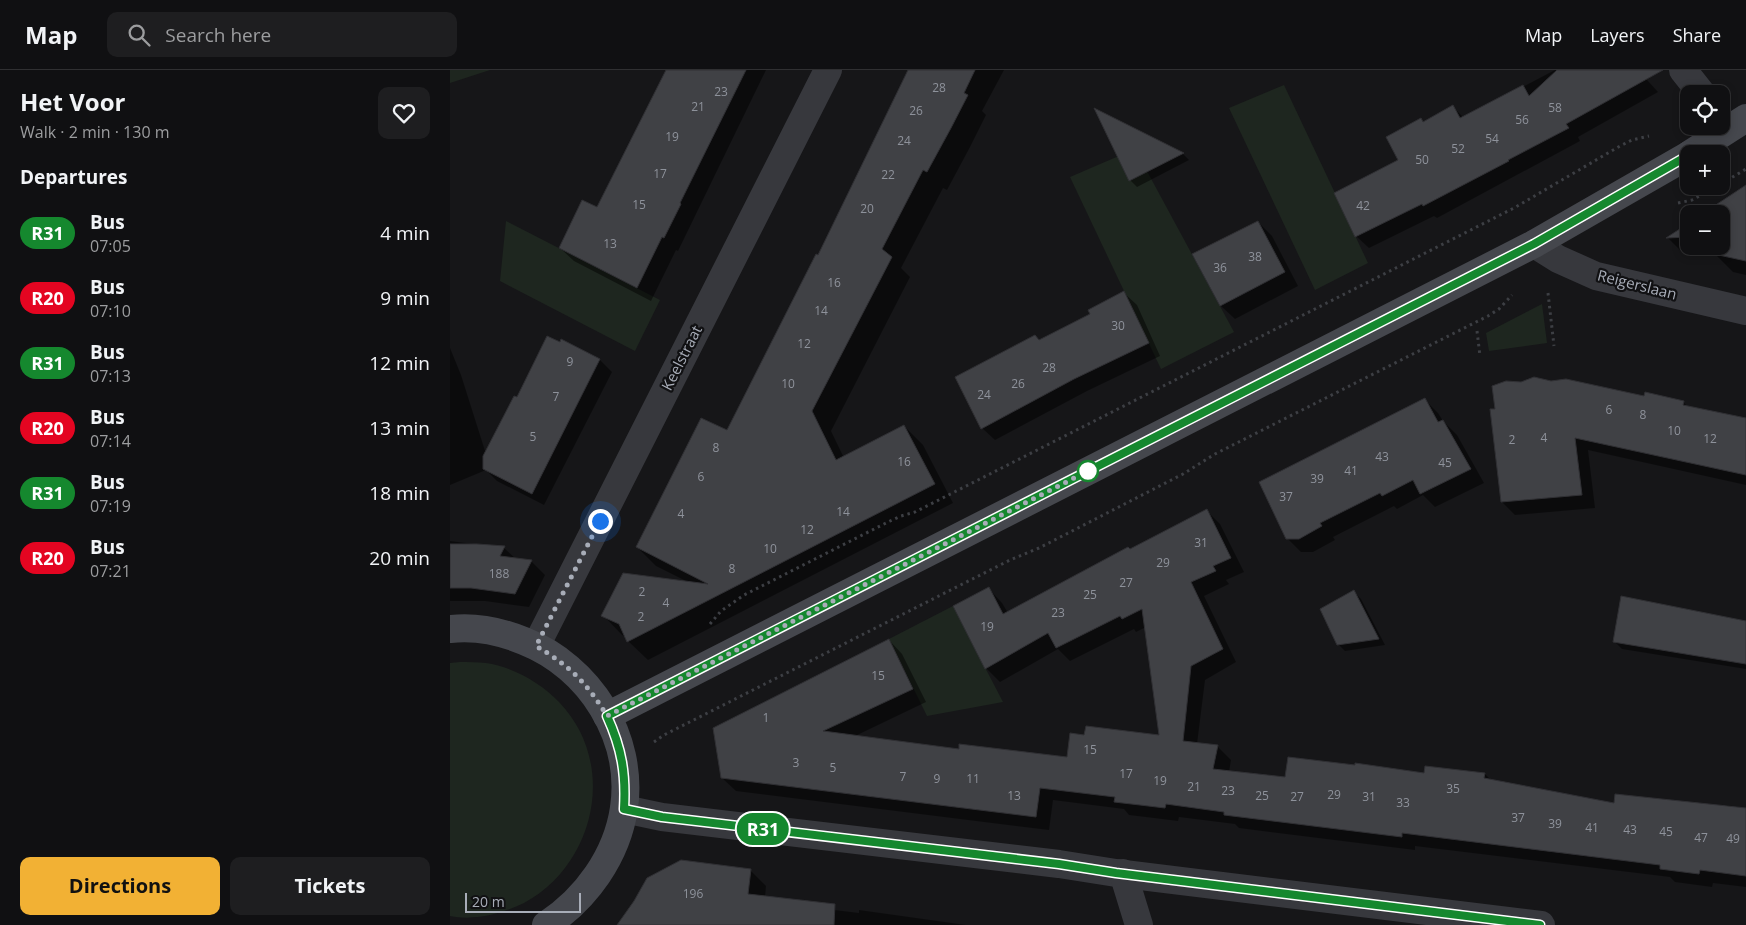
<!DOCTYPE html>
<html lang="en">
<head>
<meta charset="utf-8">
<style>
  body { margin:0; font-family:"Open Sans",sans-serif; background:#1e1e20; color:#f1f3f6; height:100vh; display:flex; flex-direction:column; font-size:19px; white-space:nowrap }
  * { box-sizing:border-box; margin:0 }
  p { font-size:16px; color:#9c9d9f }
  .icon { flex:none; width:28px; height:28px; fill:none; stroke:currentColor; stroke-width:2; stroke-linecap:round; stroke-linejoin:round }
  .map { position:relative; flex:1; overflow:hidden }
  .sheet { display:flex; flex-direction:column; background:#101012; width:450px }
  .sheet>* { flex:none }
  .badge { padding:0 10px; border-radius:16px; font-size:18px; line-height:32px }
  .fabs { position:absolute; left:1230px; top:15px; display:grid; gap:10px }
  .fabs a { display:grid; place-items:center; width:50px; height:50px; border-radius:10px; background:#101012; box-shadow:0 2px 8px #0003,0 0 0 1px #303032; font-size:25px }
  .scale { position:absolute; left:15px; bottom:12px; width:116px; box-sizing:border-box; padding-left:5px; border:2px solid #a8adb8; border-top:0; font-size:14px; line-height:18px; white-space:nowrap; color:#a8adb8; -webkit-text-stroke:4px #111113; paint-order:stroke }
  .you { position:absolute; width:25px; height:25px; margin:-12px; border:4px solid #fff; border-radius:50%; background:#1a73e8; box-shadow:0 0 0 8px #1a73e833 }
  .map>.badge { position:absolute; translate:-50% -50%; box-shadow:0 0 0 2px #fff }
  h2 { padding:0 20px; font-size:19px; line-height:45px }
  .round { display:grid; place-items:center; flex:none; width:52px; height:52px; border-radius:10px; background:#1e1e20 }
  .headline { display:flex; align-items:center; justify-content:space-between; height:85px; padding:0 20px }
  h1 { font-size:24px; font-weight:700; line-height:38px }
  .button { display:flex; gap:10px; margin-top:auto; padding:10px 20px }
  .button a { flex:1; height:58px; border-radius:10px; background:#f2b134; color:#111; font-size:20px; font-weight:700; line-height:58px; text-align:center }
  .button a+a { background:#1e1e20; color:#f1f3f6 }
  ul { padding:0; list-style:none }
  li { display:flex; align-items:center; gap:15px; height:65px; padding:0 20px }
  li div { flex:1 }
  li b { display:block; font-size:19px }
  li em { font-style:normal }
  li .badge { min-width:55px; font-weight:700; text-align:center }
  header { display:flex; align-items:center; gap:30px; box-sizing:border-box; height:70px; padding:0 25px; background:#101012; border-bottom:1px solid #303032 }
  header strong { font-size:24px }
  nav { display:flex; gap:28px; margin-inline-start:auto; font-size:18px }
  .search { width:350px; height:45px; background:#1e1e20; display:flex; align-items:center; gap:12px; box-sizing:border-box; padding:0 18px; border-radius:10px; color:#9c9d9f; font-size:19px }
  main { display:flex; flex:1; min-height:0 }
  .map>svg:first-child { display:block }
</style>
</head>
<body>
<header>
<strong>Map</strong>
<div class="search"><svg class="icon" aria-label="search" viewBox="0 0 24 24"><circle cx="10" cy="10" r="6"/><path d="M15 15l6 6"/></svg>Search here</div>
<nav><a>Map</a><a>Layers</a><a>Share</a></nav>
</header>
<main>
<section class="sheet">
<div class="headline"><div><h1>Het Voor</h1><p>Walk · 2 min · 130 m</p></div><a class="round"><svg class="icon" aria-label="heart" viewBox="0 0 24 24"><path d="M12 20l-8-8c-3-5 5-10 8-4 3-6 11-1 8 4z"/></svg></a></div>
<h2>Departures</h2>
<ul>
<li><span class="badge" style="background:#15882e;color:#fff">R31</span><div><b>Bus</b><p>07:05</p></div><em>4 min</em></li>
<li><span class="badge" style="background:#e40521;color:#fff">R20</span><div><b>Bus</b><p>07:10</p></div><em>9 min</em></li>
<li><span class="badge" style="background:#15882e;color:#fff">R31</span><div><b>Bus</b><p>07:13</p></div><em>12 min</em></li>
<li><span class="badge" style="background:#e40521;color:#fff">R20</span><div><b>Bus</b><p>07:14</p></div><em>13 min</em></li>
<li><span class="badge" style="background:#15882e;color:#fff">R31</span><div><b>Bus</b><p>07:19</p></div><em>18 min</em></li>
<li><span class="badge" style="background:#e40521;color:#fff">R20</span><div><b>Bus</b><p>07:21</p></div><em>20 min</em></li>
</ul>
<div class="button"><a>Directions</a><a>Tickets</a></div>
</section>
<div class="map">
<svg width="1296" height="855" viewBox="0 0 1296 855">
  <rect width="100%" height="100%" fill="#161618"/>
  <!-- green -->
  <g fill="#1e261f">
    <path d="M0,0H40L0,13Z"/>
    <path d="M834,15L918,193L865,220L779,38Z"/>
    <path d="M685,79L784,262L711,299L620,107Z"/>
    <path d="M56,151L210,230L185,281L50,211Z"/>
    <path d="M1092,234L1097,273L1039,281L1036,263Z"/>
    <path d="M503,536L553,632L477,646L439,569Z"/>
    <path d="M10,592C18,592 28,592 36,593C63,597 91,613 109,632C168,693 146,794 74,833C52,844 24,851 0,846V593Z"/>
  </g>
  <!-- shadow -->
  <g fill="#0007">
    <path d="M218,0H316L228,181L226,180L201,231L124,191L110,178L148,139Z"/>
    <path d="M460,0H554L532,41L536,45L520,77L497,120L493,118L451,198L460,207L381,361L394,388L454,356L473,375L503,433L198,590L178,571L176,567L172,565L153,545L238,512L206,496L187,477L277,362L368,187Z"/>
    <path d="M1105,0H1188L1208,22L1128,67L1130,71L987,148L984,146L919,178L906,166L950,90L974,53L1003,37L1014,48Z"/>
    <path d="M647,41L733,84L739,90L687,117L680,110Z"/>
    <path d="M1296,117V205L1283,202L1265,184L1235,185L1218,168L1239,154V176H1271Z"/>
    <path d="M808,152L822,166L848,216L785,249L771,236L744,185Z"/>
    <path d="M674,223L687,235L710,286L637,321L545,370L532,358L590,271L641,244Z"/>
    <path d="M112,271L150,290L162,302L94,435L47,411L36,400L0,415V278L11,305L36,384L67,329Z"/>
    <path d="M1195,327L1233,332L1238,337L1296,348V415L1138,380L1145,438L1065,445L1052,432L1041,340Z"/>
    <path d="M974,329L988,343L993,351L1007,365L1034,413L985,437L973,425L947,439L944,436L883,467L885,470L863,482H851L837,468Z"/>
    <path d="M757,441L770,454L794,502L776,510L779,514L754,526L786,592L755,610L747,674L767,676L781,690L779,702L836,709L1035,704L1041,710L1165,734L1275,737V735L1296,738V817L1263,813L1262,817L1225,812L1220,807L965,776V780L789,758L785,754L729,747L728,751L704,748L679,745L674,739L603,730L599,760L286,721L272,708L439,570L452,584L476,632L403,667L510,681L618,688L635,667L711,666L696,557L686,562L684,559L620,591L608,579L550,612L536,598L539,519L552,533L558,543Z"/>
    <path d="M0,471L54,478L66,489L81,491L95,505L79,537L35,531H0Z"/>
    <path d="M904,522L911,529L935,575L895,581L888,574Z"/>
    <path d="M1296,552V599L1172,579L1165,572Z"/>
    <path d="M300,800L316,816L315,827L335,834L409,843V840L516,855H167L172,850L198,809Z"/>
  </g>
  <!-- building -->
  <g fill="#404145" stroke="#303034">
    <path d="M216,0H296L230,133L231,134L214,168L212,167L187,218L109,178L132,130L147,137Z"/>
    <path d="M458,0H525L514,23L518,25L501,58L477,102L473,100L432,179L442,187L362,341L386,390L454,355L485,414L177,572L169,554L151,546L173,503L258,514L186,477L251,348L277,360L366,184L368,185Z"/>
    <path d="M1107,0H1213L1116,54L1119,58L1058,90L1059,91L973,136L972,134L905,167L884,123L948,90L936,67L971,48L973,52L1003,35L1010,48L1073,15L1079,26Z"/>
    <path d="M644,38L734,83L679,111Z"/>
    <path d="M1296,115V191L1264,184L1263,176H1271V144H1252Z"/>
    <path d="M808,151L835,202L770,236L742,184Z"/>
    <path d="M1239,153V167L1216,168Z"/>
    <path d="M674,221L699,273L624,309L531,359L505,307L585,265L589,270L640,244L638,240Z"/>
    <path d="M97,266L110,272L111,269L150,289L82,424L33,399V386L64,326L67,327Z"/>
    <path d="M1084,307L1101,311L1116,309L1194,326L1195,322L1234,331L1233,335L1296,348V405L1125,368L1132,425L1051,432L1040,339H1045L1042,316L1056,311L1071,312Z"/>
    <path d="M975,328L988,352L993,350L1021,399L970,424L963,410L932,426L930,423L870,453L872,456L849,469H836L809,412Z"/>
    <path d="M757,439L781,488L763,496L766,501L741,512L773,579L741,596L733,671L768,675L763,699L835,707L838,687L905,695V693L974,703L975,696L1035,703L1034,708L1164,733L1165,724L1296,738V806L1250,800L1249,804L1210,799V795L952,763V767L839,753L774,745V742L716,734L715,738L690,735L664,732L665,727L590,718L586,747L271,708L263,658L439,569L463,619L373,661L509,679V674L617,687L620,663L634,665L636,656L709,665L692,539L672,549L670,546L606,578L598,563L535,599L503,536L539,517L553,544L678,477L680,479Z"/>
    <path d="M0,474H27L55,476L50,486L82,490L65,524L21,518H0Z"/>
    <path d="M904,520L929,569L887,575L870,539Z"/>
    <path d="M1171,526L1296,551V594L1163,572Z"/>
    <path d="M231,790L301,799L298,824L385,834L384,855H167L184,831L197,808Z"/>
  </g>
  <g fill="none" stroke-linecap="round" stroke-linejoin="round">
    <!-- path -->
    <g stroke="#3d3f44" stroke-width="3" stroke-dasharray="2.5 4" stroke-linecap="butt">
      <path d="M1271,114L1296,99"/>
      <path d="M1228,133L1242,130L1268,116"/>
      <path d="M1098,223L1104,276"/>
      <path d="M1027,261L1030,286"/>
      <path d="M260,554L271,541L294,525L440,451L451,446L465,442L1064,138L1170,76L1182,70L1199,66"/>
      <path d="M204,672L214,665L560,490L589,478L733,404L765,384L1038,246L1049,239L1062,225"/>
    </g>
    <!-- street -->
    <g stroke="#37383d" stroke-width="28">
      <path d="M1233,0L1252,24"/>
      <path d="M1084,174L1108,189L1146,206L1296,241"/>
      <path d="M86,576L378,0"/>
      <path d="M174,739L212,747L609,794L666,803L1091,855"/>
      <path d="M673,803L689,855"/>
    </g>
    <!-- secondary -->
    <g stroke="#45474d" stroke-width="28">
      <path d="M1240,84L1296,48"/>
      <path d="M0,559C26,556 50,561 74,571C140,597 184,667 174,738C167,786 136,829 96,855"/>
      <path d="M157,646L1084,174L1239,85"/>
    </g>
  </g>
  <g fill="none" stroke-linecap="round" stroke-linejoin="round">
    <!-- line casing -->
    <g stroke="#fff" stroke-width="11">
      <path id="line" d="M1090,855L666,803L609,794L212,747L174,739C176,704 172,679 157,646L1084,174L1239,85"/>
    </g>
    <!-- line -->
    <use href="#line" stroke="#15882e" stroke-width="8"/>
    <!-- walk -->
    <path stroke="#a8adb8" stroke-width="5" stroke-dasharray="0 9" d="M150,451L86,576C120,596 137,613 157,646L638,401"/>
  </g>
  <!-- markers -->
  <circle fill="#fff" stroke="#15882e" stroke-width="2.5" cx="638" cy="401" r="10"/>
  <g text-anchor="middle" stroke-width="4.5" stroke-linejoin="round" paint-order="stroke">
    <!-- number labels -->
    <g font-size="12" fill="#8e929b">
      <text x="489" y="22">28</text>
      <text x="271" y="26">23</text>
      <text x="248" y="41">21</text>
      <text x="1105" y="42">58</text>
      <text x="466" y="45">26</text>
      <text x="1072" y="54">56</text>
      <text x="222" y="71">19</text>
      <text x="1042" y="73">54</text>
      <text x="454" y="75">24</text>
      <text x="1008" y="83">52</text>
      <text x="972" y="94">50</text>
      <text x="210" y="108">17</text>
      <text x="438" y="109">22</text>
      <text x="189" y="139">15</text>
      <text x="913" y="140">42</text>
      <text x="417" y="143">20</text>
      <text x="160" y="178">13</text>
      <text x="805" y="191">38</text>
      <text x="770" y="202">36</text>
      <text x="384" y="217">16</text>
      <text x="371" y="245">14</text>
      <text x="668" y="260">30</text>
      <text x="354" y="278">12</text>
      <text x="120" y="296">9</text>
      <text x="599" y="302">28</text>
      <text x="338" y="318">10</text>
      <text x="568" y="318">26</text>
      <text x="534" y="329">24</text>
      <text x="106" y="331">7</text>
      <text x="1159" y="344">6</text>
      <text x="1193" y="349">8</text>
      <text x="1224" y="365">10</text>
      <text x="83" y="371">5</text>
      <text x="1094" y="372">4</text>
      <text x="1260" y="373">12</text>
      <text x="1062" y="374">2</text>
      <text x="266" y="382">8</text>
      <text x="932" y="391">43</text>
      <text x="454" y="396">16</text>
      <text x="995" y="397">45</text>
      <text x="901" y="405">41</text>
      <text x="251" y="411">6</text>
      <text x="867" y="413">39</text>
      <text x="836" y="431">37</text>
      <text x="393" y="446">14</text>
      <text x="231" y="448">4</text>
      <text x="357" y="464">12</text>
      <text x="751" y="477">31</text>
      <text x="320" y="483">10</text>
      <text x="713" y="497">29</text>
      <text x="282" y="503">8</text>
      <text x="49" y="508">188</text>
      <text x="676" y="517">27</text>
      <text x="192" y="526">2</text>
      <text x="640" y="529">25</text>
      <text x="216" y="537">4</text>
      <text x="608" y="547">23</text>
      <text x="191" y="551">2</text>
      <text x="537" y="561">19</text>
      <text x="428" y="610">15</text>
      <text x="316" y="652">1</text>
      <text x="640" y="684">15</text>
      <text x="346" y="697">3</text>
      <text x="383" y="702">5</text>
      <text x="676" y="708">17</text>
      <text x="453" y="711">7</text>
      <text x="487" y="713">9</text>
      <text x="523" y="713">11</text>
      <text x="710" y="715">19</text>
      <text x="744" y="721">21</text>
      <text x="1003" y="723">35</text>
      <text x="778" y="725">23</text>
      <text x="884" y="729">29</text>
      <text x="564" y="730">13</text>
      <text x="812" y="730">25</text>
      <text x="847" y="731">27</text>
      <text x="919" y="731">31</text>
      <text x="953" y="737">33</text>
      <text x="1068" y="752">37</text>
      <text x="1105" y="758">39</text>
      <text x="1142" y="762">41</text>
      <text x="1180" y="764">43</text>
      <text x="1216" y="766">45</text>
      <text x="1251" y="772">47</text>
      <text x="1283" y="773">49</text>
      <text x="243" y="828">196</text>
    </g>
    <!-- street labels -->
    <g font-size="15" fill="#a8adb8" stroke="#111113">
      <text transform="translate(1187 215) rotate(14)" y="5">Reigerslaan</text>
      <text transform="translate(232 288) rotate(-63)" y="5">Keelstraat</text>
    </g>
  </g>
</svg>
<div class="fabs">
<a><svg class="icon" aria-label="locate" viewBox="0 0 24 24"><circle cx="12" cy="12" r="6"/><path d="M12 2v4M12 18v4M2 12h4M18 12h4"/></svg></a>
<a>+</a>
<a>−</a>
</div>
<div class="scale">20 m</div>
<div class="you" style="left:150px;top:451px"></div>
<b class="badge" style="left:313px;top:759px;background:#15882e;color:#fff">R31</b>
</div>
</main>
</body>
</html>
